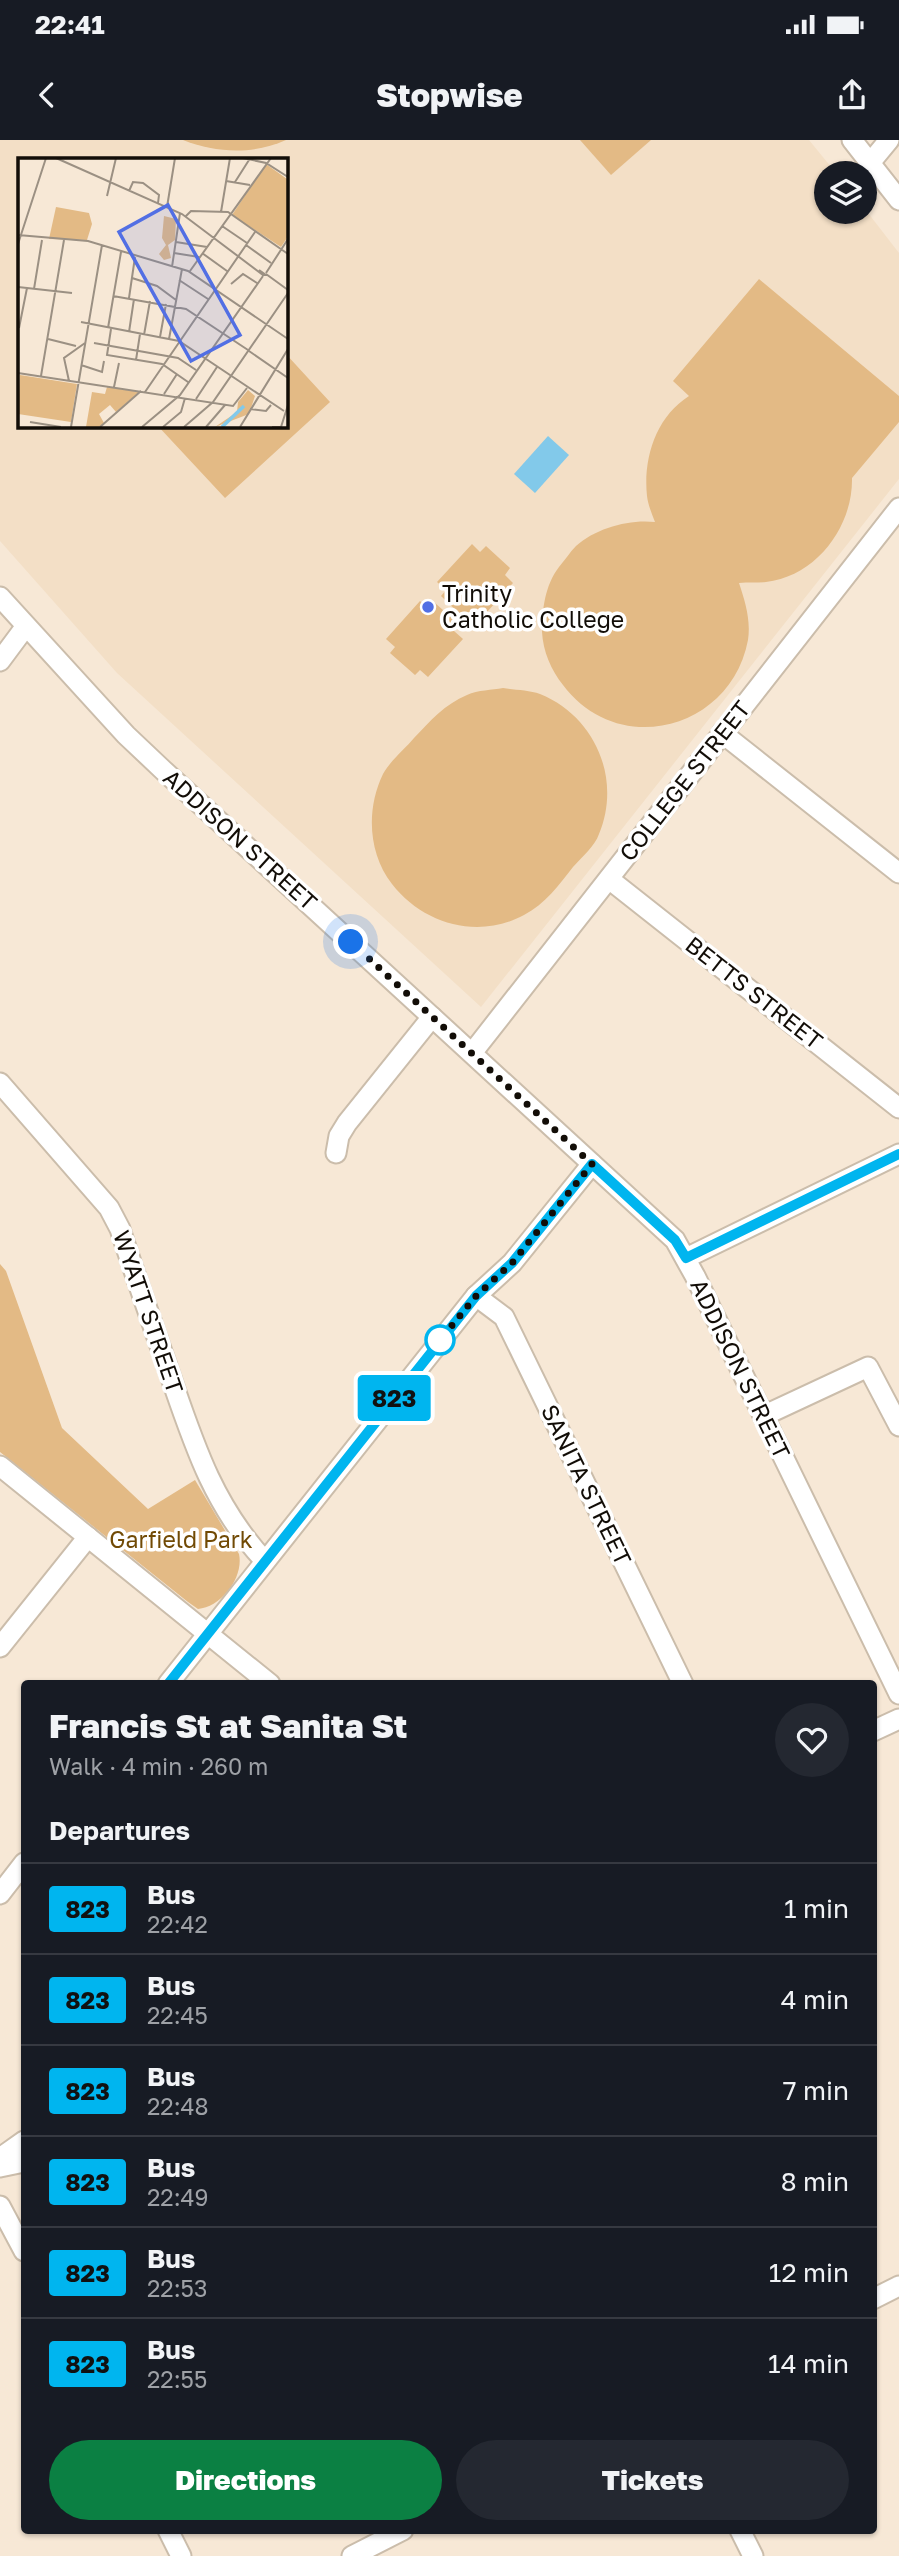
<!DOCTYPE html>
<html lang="en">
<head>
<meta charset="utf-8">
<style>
  body { margin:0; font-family:"Golos Text",sans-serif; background:#242831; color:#f1f3f6; height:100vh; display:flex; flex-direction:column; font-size:26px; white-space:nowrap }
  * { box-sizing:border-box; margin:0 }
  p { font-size:23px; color:#9ea1a6 }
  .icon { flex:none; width:38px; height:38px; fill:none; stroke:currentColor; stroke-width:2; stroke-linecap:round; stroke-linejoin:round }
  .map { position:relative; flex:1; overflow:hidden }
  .side { position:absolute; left:21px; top:1540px; width:856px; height:854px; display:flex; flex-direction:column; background:#171b24; border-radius:7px; box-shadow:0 2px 5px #0004 }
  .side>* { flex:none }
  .badge { padding:0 14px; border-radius:5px; font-size:24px; line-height:46px }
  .fabs { position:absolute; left:814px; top:21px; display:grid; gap:14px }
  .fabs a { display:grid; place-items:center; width:63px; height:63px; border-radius:50%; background:#171b24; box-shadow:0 2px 5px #0004; font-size:35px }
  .you { position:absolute; width:35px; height:35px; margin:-18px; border:5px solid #fff; border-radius:50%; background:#1a73e8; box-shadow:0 0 0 10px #1a73e833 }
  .map>.badge { position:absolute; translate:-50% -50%; box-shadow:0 0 0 4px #fff }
  h2 { padding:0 28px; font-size:26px; line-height:63px }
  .round { display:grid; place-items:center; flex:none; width:74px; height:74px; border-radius:37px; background:#242831 }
  .summary { display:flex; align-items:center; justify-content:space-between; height:119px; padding:0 28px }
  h1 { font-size:33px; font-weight:800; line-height:52px }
  .button { display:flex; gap:14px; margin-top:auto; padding:14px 28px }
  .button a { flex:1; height:80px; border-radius:42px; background:#0b8043; color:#fff; font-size:28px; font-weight:800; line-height:80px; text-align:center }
  .button a+a { background:#242831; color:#f1f3f6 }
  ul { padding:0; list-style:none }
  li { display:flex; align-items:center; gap:21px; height:91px; padding:0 28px; border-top:2px solid #363941 }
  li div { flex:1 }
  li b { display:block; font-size:26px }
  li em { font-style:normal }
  li .badge { min-width:77px; font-weight:700; text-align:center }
  .status { display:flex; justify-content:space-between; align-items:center; height:49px; padding:0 35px; background:#171b24; direction:ltr }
  .status svg { height:19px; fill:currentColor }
  header { display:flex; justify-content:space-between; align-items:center; height:91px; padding:0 28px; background:#171b24; font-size:32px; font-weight:800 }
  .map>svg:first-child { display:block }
</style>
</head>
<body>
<div class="status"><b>22:41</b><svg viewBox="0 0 49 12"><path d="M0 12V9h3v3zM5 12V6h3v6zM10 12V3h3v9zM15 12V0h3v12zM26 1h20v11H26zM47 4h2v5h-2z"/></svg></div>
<header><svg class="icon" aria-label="back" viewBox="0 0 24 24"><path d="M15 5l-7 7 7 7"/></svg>Stopwise<svg class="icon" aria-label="share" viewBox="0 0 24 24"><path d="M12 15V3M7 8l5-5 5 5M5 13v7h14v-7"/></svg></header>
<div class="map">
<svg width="899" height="2416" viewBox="0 0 899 2416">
  <rect width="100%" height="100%" fill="#f7e8d6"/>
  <!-- built -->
  <path fill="#f3dfc6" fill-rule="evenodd" d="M0,0H809L836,33H826V72H864L865,69L899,113V339L481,867L117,533L0,401ZM19,19H285V285H19Z"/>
  <!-- green -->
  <g fill="#e3ba85">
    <path d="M183,0H286C253,15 216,13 183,0Z"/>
    <path d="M580,0H651L611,35Z"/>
    <path d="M759,139L899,256V282L852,338C853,386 817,436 766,442C757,443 748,442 739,443C745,461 751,480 748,500C731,590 618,619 563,545C551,530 543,511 542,492C542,470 545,445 559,427C565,420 570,412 576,406C596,388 629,379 655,382C652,374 648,365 647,356C643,318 656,277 689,256L673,241Z"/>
    <path d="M285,213L330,262L225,358L157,285H285Z"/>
    <path d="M472,404L480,412L486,406L510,428L505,435L513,443L479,481L470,473L465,479L441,456L446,450L437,442Z"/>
    <path d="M420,461L429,469L435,463L460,485L454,491L463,499L428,537L420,530L415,535L390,513L395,507L386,499Z"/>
    <path d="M503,548C515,550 529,550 540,554C595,576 622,639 599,694C595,706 582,717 573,727C559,745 545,764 524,775C478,800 423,784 392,744C368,713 366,669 383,634C390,621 405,609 414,598C430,581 445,564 467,555C478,550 492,550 503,548Z"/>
    <path d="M0,1124L6,1131L62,1288L148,1369L195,1340L239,1414C244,1437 222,1467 198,1469L188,1462L0,1312Z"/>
  </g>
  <!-- water -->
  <path fill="#82c9ea" d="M548,296L569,315L535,353L514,334Z"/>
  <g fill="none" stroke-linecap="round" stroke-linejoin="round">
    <!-- minor casing -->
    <g stroke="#cbbdab" stroke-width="23">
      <g id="minor">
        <path d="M852,0L899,60"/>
        <path d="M870,23L889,0"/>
        <path d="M0,457L126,595L163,630L675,1100L695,1136L899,1554"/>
        <path d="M0,521L26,486"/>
        <path d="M722,593L899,733"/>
        <path d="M609,739L899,968"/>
        <path d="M472,913L899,368"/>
        <path d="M0,943L109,1068L120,1089C135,1135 151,1180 167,1226C192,1298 211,1363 264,1420"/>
        <path d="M336,1013L339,996L347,983L432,877"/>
        <path d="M686,1118L899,1014"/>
        <path d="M476,1156L504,1177L683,1544"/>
        <path d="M763,1276L868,1227L899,1286"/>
        <path d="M0,1326L270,1544"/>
        <path d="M0,1507L88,1397"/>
        <path d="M168,1544L476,1156L512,1123L592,1024"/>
        <path d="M873,1591L899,1579"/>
        <path d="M0,1754L24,1723"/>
        <path d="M0,2018L24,2001"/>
        <path d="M0,2027L24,2022"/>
        <path d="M0,2066L24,2111"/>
        <path d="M873,2159L899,2146"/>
        <path d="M168,2390L181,2416"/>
        <path d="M740,2390L753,2416"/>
        <path d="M352,2416L403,2390"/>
      </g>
    </g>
    <!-- minor -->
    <use href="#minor" stroke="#fff" stroke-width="19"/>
  </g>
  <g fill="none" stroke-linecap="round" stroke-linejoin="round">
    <!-- line casing -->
    <g stroke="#fff" stroke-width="16">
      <path id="line" d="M168,1544L476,1156L512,1123L592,1024L675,1100L686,1118L899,1014"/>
    </g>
    <!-- line -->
    <use href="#line" stroke="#00b5ef" stroke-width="10"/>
    <!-- walk -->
    <path stroke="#120d07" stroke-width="7" stroke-dasharray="0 12.6" d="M351,802L592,1024L512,1123L476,1156L440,1200"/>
  </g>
  <!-- markers -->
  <circle fill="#526fe4" stroke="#fff" stroke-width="2.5" cx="428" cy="467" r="7"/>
  <circle fill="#fff" stroke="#00b5ef" stroke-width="3.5" cx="440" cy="1200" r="14"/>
  <g text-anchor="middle" stroke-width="7" stroke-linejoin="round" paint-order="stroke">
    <!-- poi labels -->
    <g font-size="23" fill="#120d07" stroke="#fff" text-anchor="start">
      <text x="442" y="462">Trinity<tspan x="442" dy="26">Catholic College</tspan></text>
    </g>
    <!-- street labels -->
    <g font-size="23" fill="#120d07" stroke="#fff">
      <text transform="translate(685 641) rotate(-52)" y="8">COLLEGE STREET</text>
      <text transform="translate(240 700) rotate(42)" y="8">ADDISON STREET</text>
      <text transform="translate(754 853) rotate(38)" y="8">BETTS STREET</text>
      <text transform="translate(148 1172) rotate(71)" y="8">WYATT STREET</text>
      <text transform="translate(740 1229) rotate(64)" y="8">ADDISON STREET</text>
      <text transform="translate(586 1345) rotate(64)" y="8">SANITA STREET</text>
    </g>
    <!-- park labels -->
    <g font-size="23" fill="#714a05" stroke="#fff">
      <text x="181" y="1408">Garfield Park</text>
    </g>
  </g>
  <!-- overview -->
  <g transform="translate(18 18)">
    <rect width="270" height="270" fill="#f7e8d6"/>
    <path d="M248,6L269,21V80L263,89L214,57ZM38,49L71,55L74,66L69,82L31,81ZM146,58L158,61L157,82L150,87L153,100L146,102L141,96L148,87L144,80ZM2,217L59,226L53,264L0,256ZM89,229L121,234L98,254L92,247L81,256L86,265L81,269H68L74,234L87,236ZM230,232L237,238L231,256L197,269L219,254L220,244Z" fill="#e3ba85"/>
    <path fill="none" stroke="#82c9ea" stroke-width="3.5" d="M204,269L226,248"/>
    <path fill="none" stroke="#9b9083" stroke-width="2" d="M38,0L164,56L245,117H248L241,112M225,0L248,5L270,19M208,23L232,27M217,24L231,2M111,33L115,24L125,25L141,37L140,45M89,38L98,0M149,49L157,0M203,54L212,0M168,58L173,53L210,54L270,96M204,68L229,85M0,77L70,83L170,113L270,181M158,84L189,89M0,86L28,0M228,87L253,105M156,95L181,99M184,95L209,113M154,109L162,55M172,113L253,0M248,115L270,81M248,116L270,132M114,120L139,128L158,142M161,122L190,141M213,126L225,116L239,125M0,129L54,135M16,131L24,82M95,138L168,151L230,192M111,140L117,99M63,164L161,183L266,253M1,170L9,130M90,170L103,94M93,171L89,197L144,206L170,224M111,174L116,141M126,177L132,143M142,179L148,146M30,181L58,188M151,181L164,111M76,185L160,200L178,212M231,193L270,220M118,202L122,176M63,207L84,214L86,203M0,215L215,248L229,230M23,218L46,82M51,223L46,200L67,185M96,229L101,205M127,234L237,74M146,236L159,216M178,241L199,209M232,251L248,253L253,247M12,264L43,269M53,269L84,87M82,269L123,233M124,269L162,237L245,118M145,269L163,254L167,240M166,269L195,244L270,135M188,269L207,247M222,269L270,191M254,269H263L270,247"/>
    <path fill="#526fe4" fill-opacity="0.15" stroke="#526fe4" stroke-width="3.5" d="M150,47L222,177L173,203L101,74Z"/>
    <rect width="270" height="270" fill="none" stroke="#120d07" stroke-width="3.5"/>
  </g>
</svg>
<div class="fabs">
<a><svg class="icon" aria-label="layers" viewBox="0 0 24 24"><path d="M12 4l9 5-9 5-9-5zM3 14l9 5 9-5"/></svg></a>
</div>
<div class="you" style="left:351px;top:802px"></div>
<b class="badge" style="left:394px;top:1258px;background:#00b5ef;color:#111">823</b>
<section class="side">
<div class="summary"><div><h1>Francis St at Sanita St</h1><p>Walk · 4 min · 260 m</p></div><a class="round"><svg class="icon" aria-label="heart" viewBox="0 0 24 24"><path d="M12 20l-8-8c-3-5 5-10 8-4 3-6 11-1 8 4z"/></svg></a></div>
<h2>Departures</h2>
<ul>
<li><span class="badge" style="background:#00b5ef;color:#111">823</span><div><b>Bus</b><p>22:42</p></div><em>1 min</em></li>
<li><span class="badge" style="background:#00b5ef;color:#111">823</span><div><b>Bus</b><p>22:45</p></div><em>4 min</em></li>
<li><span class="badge" style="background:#00b5ef;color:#111">823</span><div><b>Bus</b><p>22:48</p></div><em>7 min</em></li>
<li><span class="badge" style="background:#00b5ef;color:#111">823</span><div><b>Bus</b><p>22:49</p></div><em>8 min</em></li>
<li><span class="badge" style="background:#00b5ef;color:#111">823</span><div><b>Bus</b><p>22:53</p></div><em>12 min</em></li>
<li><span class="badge" style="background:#00b5ef;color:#111">823</span><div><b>Bus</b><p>22:55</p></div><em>14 min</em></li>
</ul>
<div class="button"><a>Directions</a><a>Tickets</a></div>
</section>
</div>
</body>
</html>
